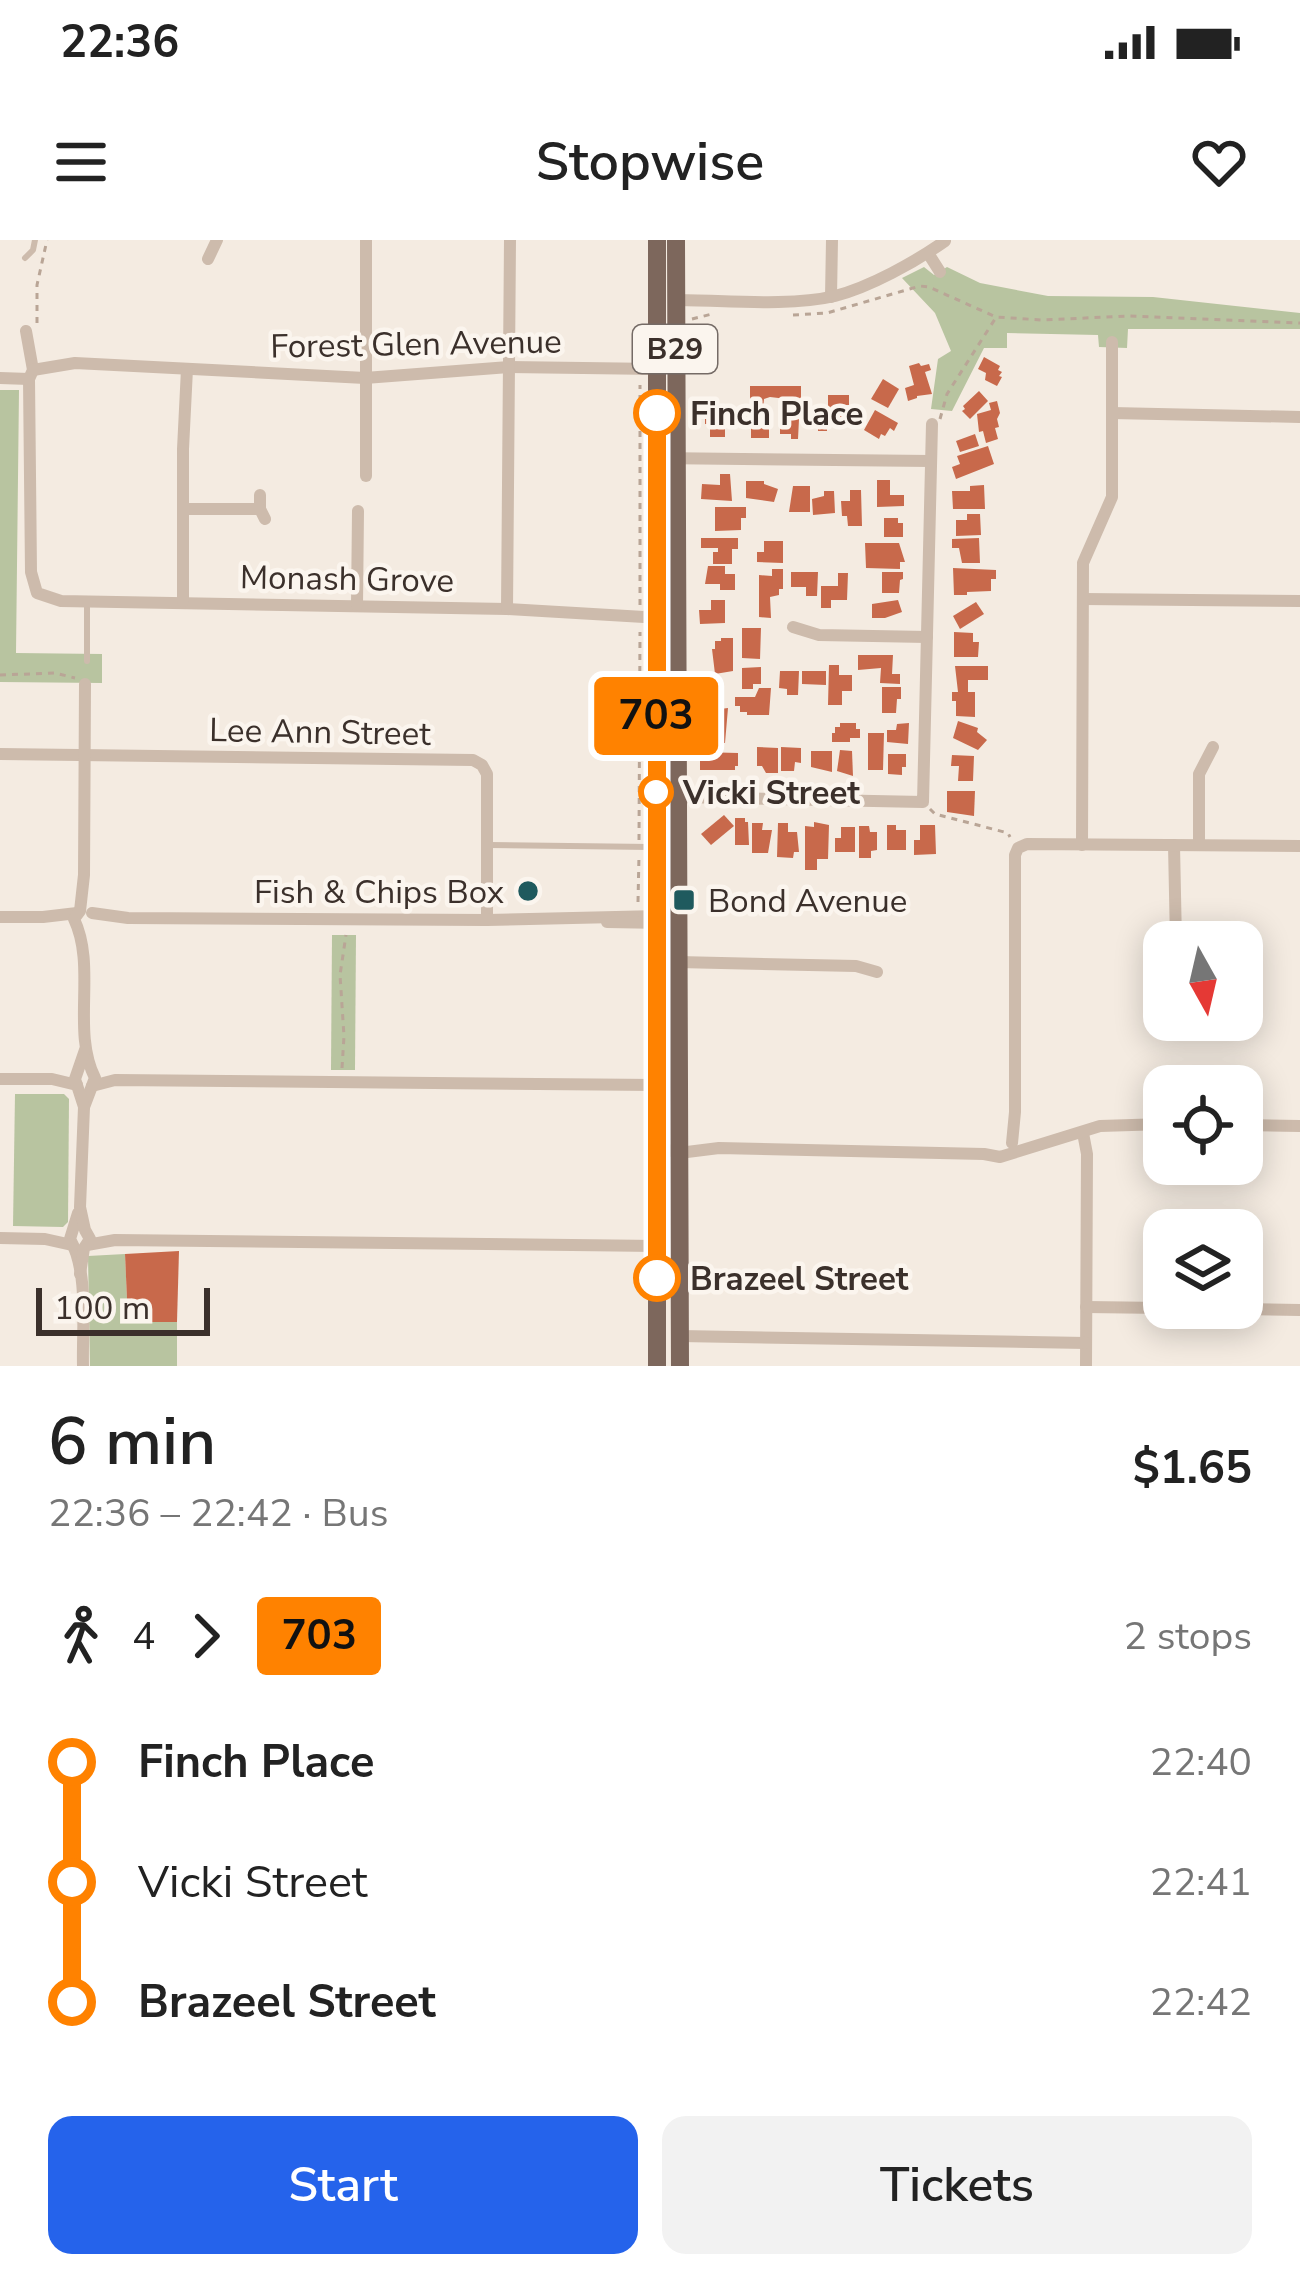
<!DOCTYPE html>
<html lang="en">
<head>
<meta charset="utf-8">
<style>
  body { margin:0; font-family:"Nunito Sans",sans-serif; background:#f2f2f2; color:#222; height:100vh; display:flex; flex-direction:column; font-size:45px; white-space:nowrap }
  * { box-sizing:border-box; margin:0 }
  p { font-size:39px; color:#767676 }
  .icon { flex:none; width:66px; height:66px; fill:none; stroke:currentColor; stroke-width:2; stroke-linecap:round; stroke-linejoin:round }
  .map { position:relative; height:1126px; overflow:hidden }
  .details { display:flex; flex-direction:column; background:#fff; flex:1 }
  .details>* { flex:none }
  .badge { padding:0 24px; border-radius:9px; font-size:42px; line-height:78px }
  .needle { width:78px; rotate:172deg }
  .controls { position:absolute; left:1143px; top:681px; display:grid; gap:24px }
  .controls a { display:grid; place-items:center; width:120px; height:120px; border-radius:24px; background:#fff; box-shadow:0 6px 30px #0003; font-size:60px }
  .scale { position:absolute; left:36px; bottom:30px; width:174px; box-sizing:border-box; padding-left:12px; border:6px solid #3b302b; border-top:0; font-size:33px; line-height:42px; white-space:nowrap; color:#3b302b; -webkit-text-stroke:9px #fbf5ee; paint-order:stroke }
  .map>.badge { position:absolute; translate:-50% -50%; box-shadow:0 0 0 6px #fff }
  .legs { display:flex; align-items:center; gap:18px; height:132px; padding:0 48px; font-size:39px }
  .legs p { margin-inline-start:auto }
  .overview { display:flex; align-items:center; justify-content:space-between; height:204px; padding:0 48px }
  h1 { font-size:66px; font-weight:600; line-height:90px }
  .primary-button { display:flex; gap:24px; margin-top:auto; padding:24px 48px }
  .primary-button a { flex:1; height:138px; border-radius:24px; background:#2563eb; color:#fff; font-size:48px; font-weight:600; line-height:138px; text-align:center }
  .primary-button a+a { background:#f2f2f2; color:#222 }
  ul { padding:0 48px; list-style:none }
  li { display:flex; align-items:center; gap:42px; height:120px; font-size:45px }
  li i { display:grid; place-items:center; width:18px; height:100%; margin:0 15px; background:currentColor }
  li i::after { content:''; width:30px; height:30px; margin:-15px; border:9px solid; border-radius:50%; background:#fff }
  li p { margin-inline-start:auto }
  li:first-child i { background:linear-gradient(#0000 50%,currentColor 0) }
  li:last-child i { background:linear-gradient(currentColor 50%,#0000 0) }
  .status { display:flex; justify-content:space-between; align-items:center; height:84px; padding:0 60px; background:#fff; direction:ltr }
  .status svg { height:33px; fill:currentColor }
  header { display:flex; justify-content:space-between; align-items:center; height:156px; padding:0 48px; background:#fff; font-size:54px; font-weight:600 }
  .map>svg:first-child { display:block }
</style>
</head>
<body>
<div class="status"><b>22:36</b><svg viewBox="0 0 49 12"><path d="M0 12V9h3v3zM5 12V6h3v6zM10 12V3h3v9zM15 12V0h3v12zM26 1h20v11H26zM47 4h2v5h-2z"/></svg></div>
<header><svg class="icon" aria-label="menu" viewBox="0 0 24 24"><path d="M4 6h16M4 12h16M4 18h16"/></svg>Stopwise<svg class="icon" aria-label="heart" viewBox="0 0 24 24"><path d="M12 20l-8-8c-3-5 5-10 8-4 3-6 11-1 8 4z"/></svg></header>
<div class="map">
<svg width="1300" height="1126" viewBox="0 0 1300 1126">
  <rect width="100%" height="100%" fill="#f4ebe1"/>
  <!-- green -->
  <g fill="#b8c4a0">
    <path d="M924,27L934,35L947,27L980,43L1048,56L1153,57L1300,73V89H1128L1127,108L1099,107L1098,95L1007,93V108H984L952,171L931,169L938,119L951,111L935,73L902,38Z"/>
    <path d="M0,150H19L16,413L102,414V443L0,442Z"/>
    <path d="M332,695H356L355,830H331Z"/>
    <path d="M15,854H64L69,859L68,982L63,987L13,986Z"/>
    <path d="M125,1014L128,1081L177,1082V1126H90L88,1016Z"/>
  </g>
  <!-- building -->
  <g fill="#c8694b">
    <path d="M984,117L1000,126L998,130L1002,132L999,136L1002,137L997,146L985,140L986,133L978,129Z"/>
    <path d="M919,123L921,126L929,124L931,130L925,132L932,154L917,156V158L908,161L905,148L914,145L909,126Z"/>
    <path d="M883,139L899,149L888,168L871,159Z"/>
    <path d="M750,146H801V168H787V159L770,157L764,159L763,169L750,168Z"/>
    <path d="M979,151L988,161L970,179L962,171L965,169L963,166Z"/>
    <path d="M828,155H849V165H844V171H850V186H827V191H818V186L807,185V168L828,169Z"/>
    <path d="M997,161L1000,173L997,179L999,187L995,188L998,199L986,203L983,191L979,192L977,174L991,170L989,163Z"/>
    <path d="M875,170L898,183L894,191L890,188L885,196L881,194L879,199L864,190Z"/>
    <path d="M705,173H725V197H710V184H705Z"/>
    <path d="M751,177L762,178L761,184H769V198H751Z"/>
    <path d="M780,179H799L798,199H791V194H780Z"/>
    <path d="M975,194L979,206L960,212L956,201Z"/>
    <path d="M988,206L994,224L956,239L952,227L960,224L957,216Z"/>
    <path d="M720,234H730L732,261L701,259L702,244L720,245Z"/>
    <path d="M877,240H890V255H904V266L877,267Z"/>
    <path d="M746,241H764V244L778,249L774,262L746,258Z"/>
    <path d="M984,245L985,269H953L952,251H970V246Z"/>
    <path d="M793,246H810V272H789Z"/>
    <path d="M850,250H861L862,286H848L847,276H842L841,261H850Z"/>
    <path d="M824,251H834L835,273L813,275L812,259L824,256Z"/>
    <path d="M715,267H746V278H741V290L715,291Z"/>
    <path d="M967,274H980L981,295L956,296V280H967Z"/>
    <path d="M884,278H898V283H903V297H884Z"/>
    <path d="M701,298H738V309H732V324H713V312H718V308H701Z"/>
    <path d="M979,298L980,323H962L959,308H952V299Z"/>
    <path d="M764,301H783V323L757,322V312H764Z"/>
    <path d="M865,303H899L905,322H900V329L866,328Z"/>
    <path d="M708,326H725V334H735V350H720V344H705Z"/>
    <path d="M953,328L996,330V339H991V351L967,352V355H954Z"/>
    <path d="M772,329H783V349H779V355L770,357L771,378L759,377V335L772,336Z"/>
    <path d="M791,332H818L817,356H806V347H791Z"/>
    <path d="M882,332H903V339L900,340L899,353H882Z"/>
    <path d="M838,333H848L847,360H831V368H821V346H838Z"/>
    <path d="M711,360H725V383L700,384L699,370H711Z"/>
    <path d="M898,360L902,372L885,378H872V364Z"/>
    <path d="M976,362L984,374L960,389L953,376Z"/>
    <path d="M742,388H761L760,419L742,418Z"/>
    <path d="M954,392L973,393V402H979L978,417H954Z"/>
    <path d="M721,398H733V431L715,434L712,409H715V401H721Z"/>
    <path d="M858,415H893L892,434H900V444L880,443L881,428L858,430Z"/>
    <path d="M829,425H839V435H852V451H842V465H828Z"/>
    <path d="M955,426H988V440H968V452H975V477L956,476V461H952V452H958Z"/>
    <path d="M761,427V444H753V449H742V428Z"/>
    <path d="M780,431H799L798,455H787V449L779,448Z"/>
    <path d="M802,431H826V445L802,444Z"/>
    <path d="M882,447H901V459H897L896,473H882Z"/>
    <path d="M759,448H771L769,475H747V472H740V466H735V457H755Z"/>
    <path d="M702,455H720V469L728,468L725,503H711V490H704V481H717V477H705L704,473H702Z"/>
    <path d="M958,481L978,488L977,492L987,500L978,510L953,498Z"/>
    <path d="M840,483H856V489H860V498H850V502H832V493H835V487H840Z"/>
    <path d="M909,483L908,504L887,502V490H896L897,484Z"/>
    <path d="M868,493H884L883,530H868Z"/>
    <path d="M757,507L778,508V533H766L762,526H757Z"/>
    <path d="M781,507L801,508V523L795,522L794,531H781Z"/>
    <path d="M840,510L852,511L853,536L837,531Z"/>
    <path d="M811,511H832V532L811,527Z"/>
    <path d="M700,512L738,513V526H735V530H700Z"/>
    <path d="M888,514H906V527H902V535L888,534Z"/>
    <path d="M952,515L974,516L973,541H958L959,526H951Z"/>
    <path d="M947,551H975L974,576L947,572Z"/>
    <path d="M724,575L734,586L711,605L701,594Z"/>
    <path d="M735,578H745V582H748L749,605H735Z"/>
    <path d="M814,582L829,585L828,619H817V630H805V586L814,587Z"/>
    <path d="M752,583H763L762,590H772L768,613H752Z"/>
    <path d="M778,583H788V592H797L799,612H794L793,618L777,617Z"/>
    <path d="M887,585H896V590H906V610H887Z"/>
    <path d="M920,585H935L936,614L914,615V600H920Z"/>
    <path d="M859,586H869L870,592H877V610L871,611V618H859Z"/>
    <path d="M841,587H855V612H835V598H841Z"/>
    <path d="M179,1011L177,1082H128L125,1014Z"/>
  </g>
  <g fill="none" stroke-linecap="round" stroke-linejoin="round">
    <!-- path -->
    <g stroke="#b9a596" stroke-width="3" stroke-dasharray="6 6" stroke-linecap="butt">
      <path d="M793,75L827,73L920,46L929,47L996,77L1042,80L1129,76L1300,83"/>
      <path d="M692,79L712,74"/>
      <path d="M37,83V45L47,0"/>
      <path d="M940,179L947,154L995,79"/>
      <path d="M640,365V145"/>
      <path d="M0,435L55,433L75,438"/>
      <path d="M930,569L935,574L1008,593L1010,597"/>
      <path d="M639,600L640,392"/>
      <path d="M638,662L639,615"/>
      <path d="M342,828L344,796L340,735L346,695"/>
    </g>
    <!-- lane -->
    <g stroke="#cdbbac" stroke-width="6">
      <path d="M25,18L33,10L35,0"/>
      <path d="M87,421V364"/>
      <path d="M490,605L651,607"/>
    </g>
    <!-- street -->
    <g stroke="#cdbbac" stroke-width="12">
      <path d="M928,13L940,32"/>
      <path d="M208,19L217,0"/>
      <path d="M831,57L832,0"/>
      <path d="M675,60C724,60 788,67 835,56C870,47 915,22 945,1"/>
      <path d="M26,91L33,130L29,139L31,332L37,353L61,361L507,369L644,377L656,372"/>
      <path d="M33,130L75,123L365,138L509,127L657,129"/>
      <path d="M0,138L29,139"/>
      <path d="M1112,173L1300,177"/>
      <path d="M657,218L931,221"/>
      <path d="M366,236V0"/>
      <path d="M260,255V269L265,279"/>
      <path d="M183,269H260"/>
      <path d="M1083,359L1300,361"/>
      <path d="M183,361V209L187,129"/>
      <path d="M357,365L358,271"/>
      <path d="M507,369L510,0"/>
      <path d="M793,387L819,395L927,397"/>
      <path d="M0,514L473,520L482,525L487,534V680"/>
      <path d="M677,557L923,562L932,184"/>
      <path d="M1082,605L1083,323L1112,257V102"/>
      <path d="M1174,605L1176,702"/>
      <path d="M1199,605V534L1213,507"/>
      <path d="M92,673L128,678L487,680L659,676"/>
      <path d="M0,677H43L77,673"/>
      <path d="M607,682L664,683"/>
      <path d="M678,722L856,726L877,732"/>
      <path d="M0,839H52L77,845"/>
      <path d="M92,846L115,840L656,845"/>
      <path d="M84,867L95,838C71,790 97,727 74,679L80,671L84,635L85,444"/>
      <path d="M1242,885L1300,886"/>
      <path d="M1083,893L1087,914L1086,1126"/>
      <path d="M1012,903L1015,872V615L1018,608L1027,604L1300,606"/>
      <path d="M657,907L679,913L719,908L984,914L1000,917L1100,886L1164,884"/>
      <path d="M78,973L70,999C89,1033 82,1087 83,1126"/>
      <path d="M0,998L45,999L72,1005"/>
      <path d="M87,1005L115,1000L657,1006"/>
      <path d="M80,1034L84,1008L90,999L85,990L80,967L84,867L75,839L85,810"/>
      <path d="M1086,1067L1164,1068"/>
      <path d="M1166,1068L1300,1070"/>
      <path d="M680,1096L1086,1103"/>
    </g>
    <!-- primary -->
    <g stroke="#7d675c" stroke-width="18">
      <path d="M657,0V1126"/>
      <path d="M676,0L680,1126"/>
    </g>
  </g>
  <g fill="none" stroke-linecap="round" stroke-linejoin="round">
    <!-- line-1 casing -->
    <g stroke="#fff" stroke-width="27">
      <path id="line-1" d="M657,173V1038"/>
    </g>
    <!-- line-1 -->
    <use href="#line-1" stroke="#ff8200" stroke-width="18"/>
  </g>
  <!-- markers -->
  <g fill="#fff" stroke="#ff8200" stroke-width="6">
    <circle cx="657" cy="173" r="21"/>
    <circle cx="656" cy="552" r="15"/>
    <circle cx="657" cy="1038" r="21"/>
  </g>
  <g fill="#1f5a5e" stroke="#fbf5ee" stroke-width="4.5">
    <circle cx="528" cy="651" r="12"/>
    <rect x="672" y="648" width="24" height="24" rx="6"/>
  </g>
  <g text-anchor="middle" stroke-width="9" stroke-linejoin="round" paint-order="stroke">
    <!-- shield labels -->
    <rect fill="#fbf5ee" stroke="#756b66" stroke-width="3" x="633" y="85" width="84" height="48" rx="9"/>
    <g font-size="30" font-weight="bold" fill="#3b302b">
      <text x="675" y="119">B29</text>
    </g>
    <!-- street labels -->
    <g font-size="33" fill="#3b302b" stroke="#fbf5ee">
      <text transform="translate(416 103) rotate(-1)" y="12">Forest Glen Avenue</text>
      <text transform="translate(347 338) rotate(1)" y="12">Monash Grove</text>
      <text transform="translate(320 491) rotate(1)" y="12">Lee Ann Street</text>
    </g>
    <!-- stop labels -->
    <g font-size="33" font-weight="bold" fill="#3b302b" stroke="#fbf5ee" text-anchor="start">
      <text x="690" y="185">Finch Place</text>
      <text x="683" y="564">Vicki Street</text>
      <text x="690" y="1050">Brazeel Street</text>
    </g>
    <!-- poi labels -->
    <g font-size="33" fill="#3b302b" stroke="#fbf5ee" text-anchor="end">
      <text x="504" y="663">Fish &amp; Chips Box</text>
      <text x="708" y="672" text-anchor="start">Bond Avenue</text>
    </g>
  </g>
</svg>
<div class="controls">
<a><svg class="needle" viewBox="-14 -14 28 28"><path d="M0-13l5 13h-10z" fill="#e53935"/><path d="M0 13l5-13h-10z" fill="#767676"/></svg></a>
<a><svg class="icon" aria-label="locate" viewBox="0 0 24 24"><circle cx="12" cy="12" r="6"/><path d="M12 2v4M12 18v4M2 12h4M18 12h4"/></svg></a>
<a><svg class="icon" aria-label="layers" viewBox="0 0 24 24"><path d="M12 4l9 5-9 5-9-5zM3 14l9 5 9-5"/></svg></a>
</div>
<div class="scale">100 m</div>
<b class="badge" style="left:656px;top:476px;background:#ff8200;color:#111">703</b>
</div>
<section class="details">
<div class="overview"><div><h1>6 min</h1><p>22:36 – 22:42 · Bus</p></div><b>$1.65</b></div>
<div class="legs"><svg class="icon" aria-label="walk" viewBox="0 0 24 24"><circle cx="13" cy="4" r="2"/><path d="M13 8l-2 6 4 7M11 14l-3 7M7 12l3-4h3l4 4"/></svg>4<svg class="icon" aria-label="forward" viewBox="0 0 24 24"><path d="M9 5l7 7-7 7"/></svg><b class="badge" style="background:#ff8200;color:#111">703</b><p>2 stops</p></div>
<ul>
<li><i style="color:#ff8200"></i><b>Finch Place</b><p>22:40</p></li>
<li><i style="color:#ff8200"></i><span>Vicki Street</span><p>22:41</p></li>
<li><i style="color:#ff8200"></i><b>Brazeel Street</b><p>22:42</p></li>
</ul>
<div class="primary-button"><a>Start</a><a>Tickets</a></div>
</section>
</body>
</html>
